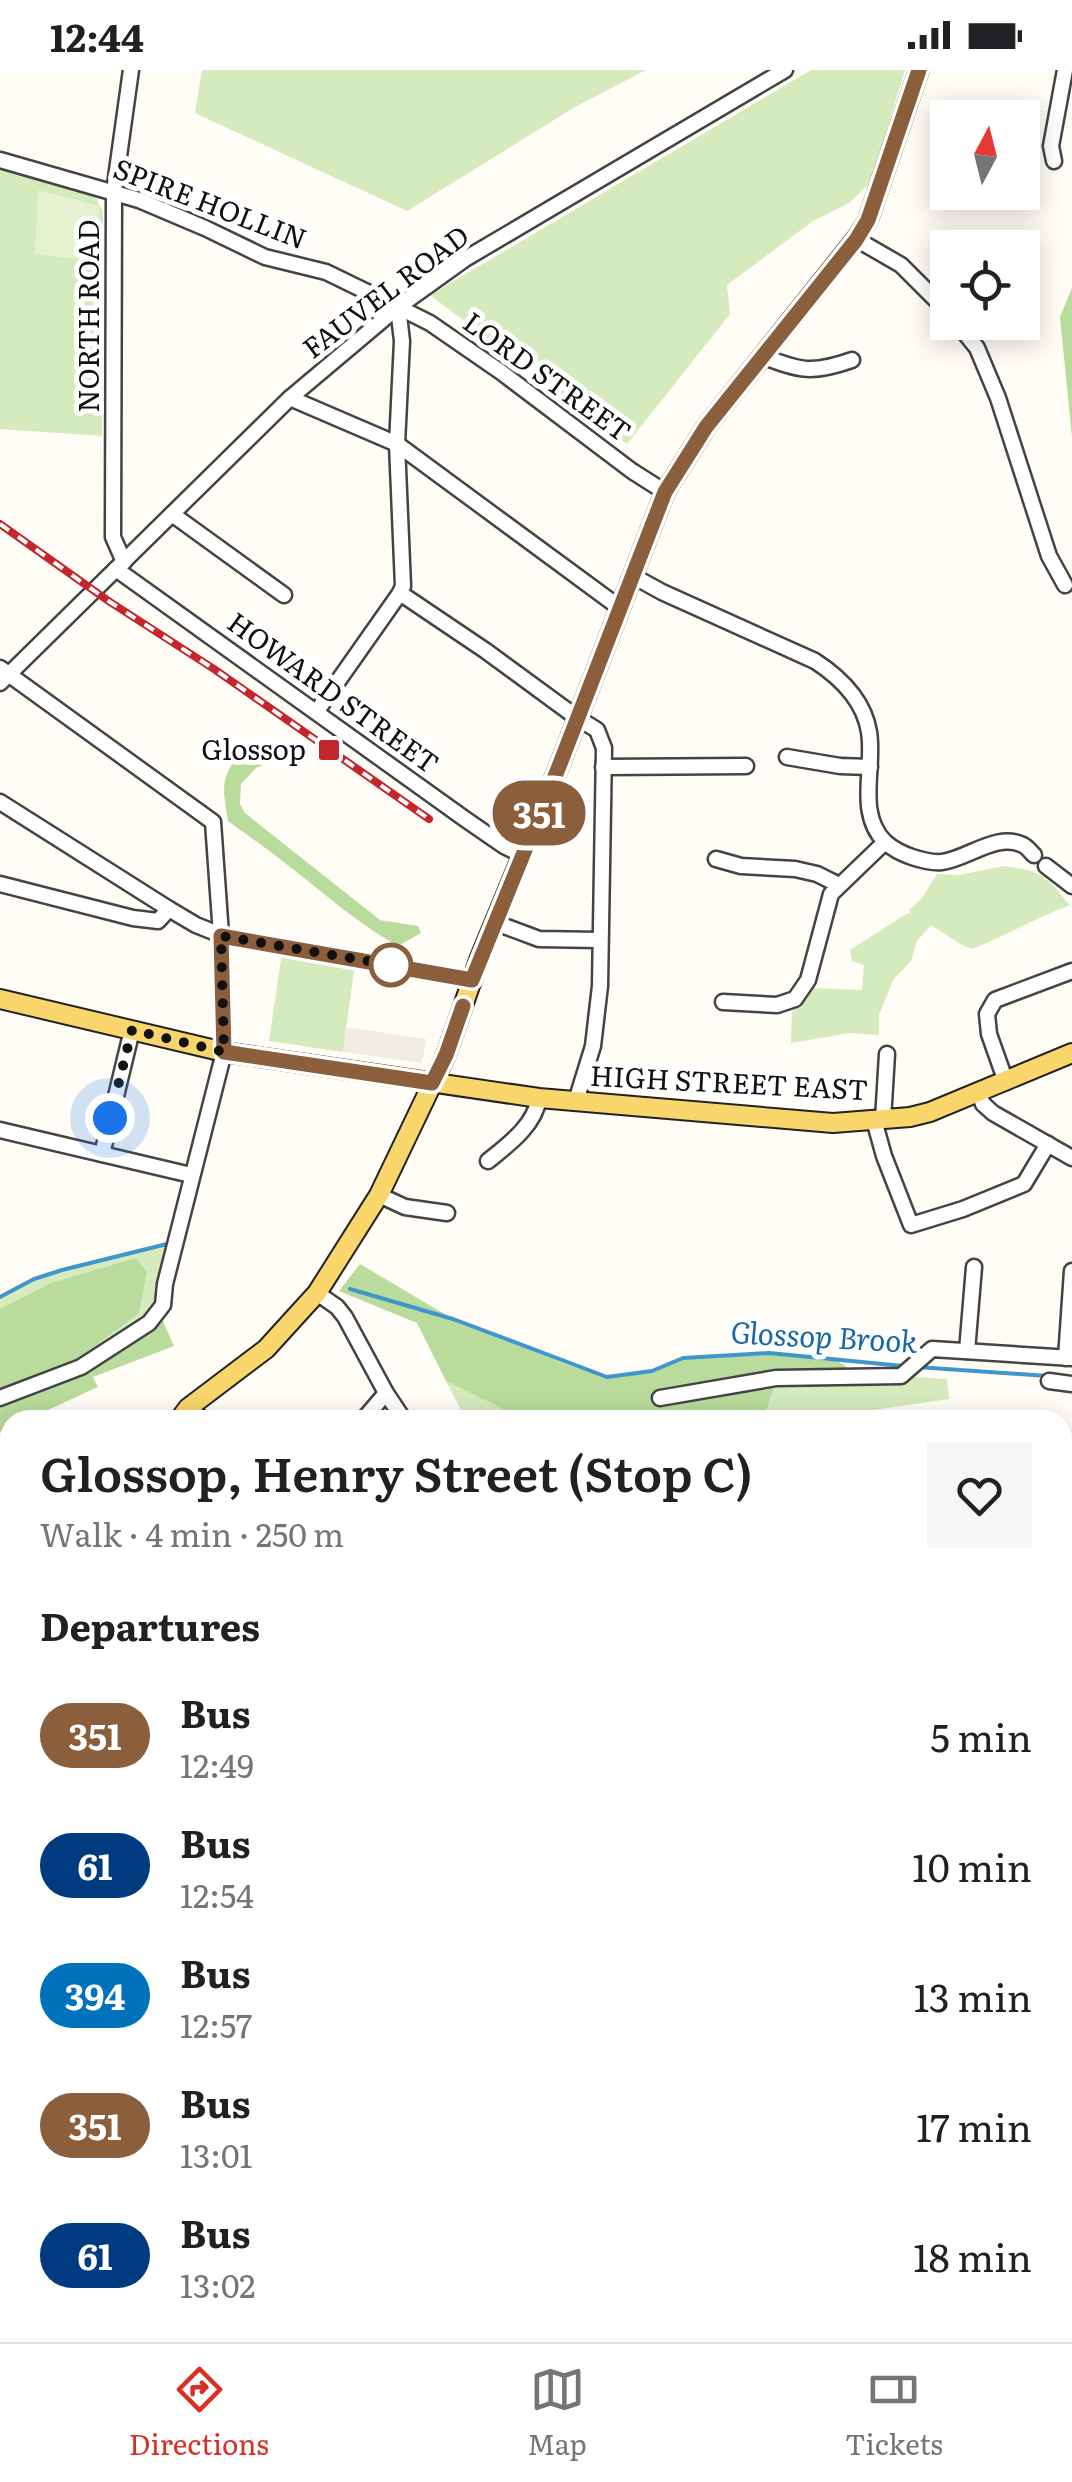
<!DOCTYPE html>
<html lang="en">
<head>
<meta charset="utf-8">
<style>
  body { margin:0; font-family:Literata,serif; background:#f6f6f6; color:#202124; height:100vh; display:flex; flex-direction:column; font-size:38px; white-space:nowrap }
  * { box-sizing:border-box; margin:0 }
  p { font-size:32px; color:#757577 }
  .icon { flex:none; width:55px; height:55px; fill:none; stroke:currentColor; stroke-width:2; stroke-linecap:round; stroke-linejoin:round }
  .map { position:relative; flex:1; overflow:hidden }
  .details { position:absolute; left:0px; top:1340px; width:1072px; height:932px; display:flex; flex-direction:column; background:#fff; border-radius:30px 30px 0 0; box-shadow:0 5px 25px #0003 }
  .details>* { flex:none }
  .badge { padding:0 20px; border-radius:32px; font-size:35px; line-height:65px }
  .needle { width:65px; rotate:7deg }
  .fabs { position:absolute; left:930px; top:30px; display:grid; gap:20px }
  .fabs a { display:grid; place-items:center; width:110px; height:110px; border-radius:0px; background:#fff; box-shadow:0 5px 25px #0003; font-size:50px }
  .you { position:absolute; width:50px; height:50px; margin:-25px; border:8px solid #fff; border-radius:50%; background:#1a73e8; box-shadow:0 0 0 15px #1a73e833 }
  .map>.badge { position:absolute; translate:-50% -50%; box-shadow:0 0 0 5px #fff }
  h2 { padding:0 40px; font-size:38px; line-height:90px }
  .round { display:grid; place-items:center; flex:none; width:105px; height:105px; border-radius:0px; background:#f6f6f6 }
  .overview { display:flex; align-items:center; justify-content:space-between; height:170px; padding:0 40px }
  h1 { font-size:48px; font-weight:600; line-height:75px }
  ul { padding:0; list-style:none }
  li { display:flex; align-items:center; gap:30px; height:130px; padding:0 40px }
  li div { flex:1 }
  li b { display:block; font-size:38px }
  li em { font-style:normal }
  li .badge { min-width:110px; font-weight:700; text-align:center }
  .status { display:flex; justify-content:space-between; align-items:center; height:70px; padding:0 50px; background:#fff; direction:ltr }
  .status svg { height:28px; fill:currentColor }
  .dock { display:flex; justify-content:space-around; align-items:center; height:140px; border-top:2px solid #e0e0e0; background:#fff; font-size:28px; color:#757577 }
  .dock a { display:grid; justify-items:center; gap:5px }
  .dock .on { color:#d93025 }
  .map>svg:first-child { display:block }
</style>
</head>
<body>
<div class="status"><b>12:44</b><svg viewBox="0 0 49 12"><path d="M0 12V9h3v3zM5 12V6h3v6zM10 12V3h3v9zM15 12V0h3v12zM26 1h20v11H26zM47 4h2v5h-2z"/></svg></div>
<div class="map">
<svg width="1072" height="2272" viewBox="0 0 1072 2272">
  <rect width="100%" height="100%" fill="#fffdf5"/>
  <!-- farmland -->
  <g fill="#f6f3d4">
    <path d="M1072,1438V1805L1063,1816L1062,1463Z"/>
    <path d="M1072,2220V2272H893L920,2263L1062,2262L1063,2223Z"/>
  </g>
  <!-- green -->
  <g fill="#d5ebbd">
    <path d="M202,0H646L575,37L407,141L195,43Z"/>
    <path d="M811,0H905L871,112L849,133L813,151L727,215L730,244L627,374L430,225Z"/>
    <path d="M0,98L94,124L103,142L102,366L0,359Z"/>
    <path d="M1004,796C1044,801 1045,806 1070,835C1036,848 1005,866 972,879L962,875L931,855L917,871L911,891L893,910L879,945V965L850,963L791,973L792,942L807,929L812,918L862,920L864,895L852,891L850,880L906,844L911,843L909,840L922,828L937,804L959,805Z"/>
    <path d="M282,882L355,893L343,982L269,971Z"/>
    <path d="M176,1172L163,1235L129,1267L0,1328V1227L34,1209L62,1200Z"/>
    <path d="M856,1303L947,1309L949,1329L866,1341L867,1350H763L776,1308Z"/>
    <path d="M446,1311L501,1338L519,1350H466Z"/>
  </g>
  <!-- forest -->
  <g fill="#b9dc9c">
    <path d="M1072,218V367L1060,247Z"/>
    <path d="M245,677L266,694L256,698L241,714L240,734L245,743L380,850L418,856L421,863L398,876C356,853 322,821 285,793C266,778 247,765 228,751C222,714 220,707 245,677Z"/>
    <path d="M136,1188L147,1202L139,1243L79,1288L0,1319V1239L51,1213Z"/>
    <path d="M360,1194L453,1249L571,1296L607,1307L652,1301L683,1288L769,1283L836,1290L856,1303L777,1308L763,1350H519L501,1338L446,1311L417,1253L339,1221Z"/>
    <path d="M161,1247L174,1276L93,1307L98,1317L26,1350H10V1357L0,1362V1334Z"/>
  </g>
  <!-- pitch -->
  <path fill="#e6f2cf" d="M38,120L99,136V191L35,184Z"/>
  <!-- plaza -->
  <path fill="#f1ede2" d="M346,957L426,969L422,993L343,982Z"/>
  <g fill="none" stroke-linecap="round" stroke-linejoin="round">
    <!-- stream -->
    <g stroke="#3f96cf" stroke-width="4">
      <path d="M350,1219L453,1249L607,1307L652,1301L683,1288L769,1283L903,1296"/>
      <path d="M0,1227L34,1209L62,1200L171,1173"/>
      <path d="M917,1297L1047,1306"/>
    </g>
    <!-- minor casing -->
    <g stroke="#444" stroke-width="19">
      <g id="minor">
        <path d="M0,90L139,130L205,158L265,187L326,202L398,237L430,253L501,302L632,401L665,422"/>
        <path d="M1054,91L1051,76L1065,0"/>
        <path d="M856,169L901,195L948,242"/>
        <path d="M956,252L977,278L998,328L1049,486L1065,515"/>
        <path d="M762,286C801,301 812,304 852,290"/>
        <path d="M290,328L397,374L620,538"/>
        <path d="M172,444L284,525"/>
        <path d="M124,492L113,467L114,122L131,0"/>
        <path d="M116,499L465,749L504,776L522,785"/>
        <path d="M633,506L662,522L815,591C841,608 864,630 869,662C875,698 856,743 885,772C893,779 903,784 912,787C921,790 932,793 942,792C967,789 997,762 1023,775C1027,777 1030,781 1034,785"/>
        <path d="M400,523L486,581L576,647L597,660L604,678L600,916L593,976L576,1031"/>
        <path d="M0,598L213,752L221,865L224,982L165,1214L163,1235L149,1253L81,1297L0,1328"/>
        <path d="M0,613L290,328L398,237L465,189L785,0"/>
        <path d="M317,641L400,523L403,516L397,374L402,271L398,237"/>
        <path d="M787,687L840,696L870,697"/>
        <path d="M603,697L746,696"/>
        <path d="M0,732L169,839L196,855L221,865L472,910"/>
        <path d="M716,789L741,796L795,799L817,804L839,815"/>
        <path d="M1046,796L1072,816"/>
        <path d="M0,814L133,848L158,851L169,839"/>
        <path d="M496,853L539,869L599,870"/>
        <path d="M723,932L777,935L795,929L808,910L831,824L885,772"/>
        <path d="M1006,1012L989,964L987,944L995,930L1072,901"/>
        <path d="M979,1023L983,1034L993,1043L1072,1088"/>
        <path d="M874,1050L884,1086L911,1155L963,1139L1024,1114L1048,1074"/>
        <path d="M883,1050L887,984"/>
        <path d="M0,1060L191,1105"/>
        <path d="M102,1084L132,960"/>
        <path d="M488,1091C509,1074 535,1055 539,1028"/>
        <path d="M379,1125L405,1137L447,1143"/>
        <path d="M317,1223L337,1237L345,1247L386,1323L404,1350"/>
        <path d="M967,1281L974,1197"/>
        <path d="M1066,1288L1072,1201"/>
        <path d="M1049,1311L1072,1314"/>
        <path d="M660,1328L776,1308L901,1306L932,1279L1072,1288"/>
        <path d="M188,1338L204,1350"/>
        <path d="M363,1350L386,1323"/>
        <path d="M1062,1827L1072,1816"/>
        <path d="M0,1860H6"/>
        <path d="M0,2255L10,2257"/>
        <path d="M39,2262L59,2272"/>
        <path d="M201,2262L217,2271"/>
        <path d="M568,2262L584,2272"/>
        <path d="M144,2272L150,2262"/>
        <path d="M290,2272L295,2262"/>
        <path d="M678,2272L687,2262"/>
        <path d="M823,2272L832,2262"/>
      </g>
    </g>
    <!-- major casing -->
    <g stroke="#222" stroke-width="22">
      <g id="major">
        <path d="M0,929L224,982L539,1028L833,1053L910,1047L930,1042L1072,983"/>
        <path d="M179,1350L188,1338L266,1279L317,1223L379,1125L446,985L479,890L558,699L665,422L706,357L856,169L868,150L919,0"/>
        <path d="M0,1599L10,1585"/>
      </g>
    </g>
    <!-- minor -->
    <use href="#minor" stroke="#fff" stroke-width="14"/>
    <!-- major -->
    <use href="#major" stroke="#f9d66b" stroke-width="18"/>
    <!-- rail casing -->
    <g stroke="#c4262e" stroke-width="8">
      <path id="rail" d="M0,454L110,532L214,599L429,749"/>
    </g>
    <!-- rail -->
    <use href="#rail" stroke="#fff" stroke-width="4" stroke-dasharray="11" stroke-linecap="butt"/>
  </g>
  <g fill="none" stroke-linecap="round" stroke-linejoin="round">
    <!-- line casing -->
    <g stroke="#fff" stroke-width="22">
      <path id="line" d="M463,936L446,985L432,1013L224,982L221,866L472,910L558,699L665,422L706,357L856,170L868,150L919,0"/>
    </g>
    <!-- line -->
    <use href="#line" stroke="#8b5e3c" stroke-width="15"/>
    <!-- walk -->
    <path stroke="#111" stroke-width="10" stroke-dasharray="0 18" d="M110,1048L132,960L224,982L221,866L391,895"/>
  </g>
  <!-- markers -->
  <rect fill="#c4262e" stroke="#fff" stroke-width="4" x="317" y="668" width="24" height="24" rx="5"/>
  <circle fill="#fff" stroke="#8b5e3c" stroke-width="5" cx="391" cy="895" r="20"/>
  <g text-anchor="middle" stroke-width="10" stroke-linejoin="round" paint-order="stroke">
    <!-- street labels -->
    <g font-size="28" fill="#111" stroke="#fff">
      <text transform="translate(210 134) rotate(21)" y="10">SPIRE HOLLIN</text>
      <text transform="translate(386 222) rotate(-37)" y="10">FAUVEL ROAD</text>
      <text transform="translate(89 246) rotate(-90)" y="10">NORTH ROAD</text>
      <text transform="translate(547 307) rotate(36)" y="10">LORD STREET</text>
      <text transform="translate(333 623) rotate(36)" y="10">HOWARD STREET</text>
      <text transform="translate(729 1013) rotate(3)" y="10">HIGH STREET EAST</text>
    </g>
    <!-- poi labels -->
    <g font-size="28" fill="#111" stroke="#fff" text-anchor="end">
      <text x="306" y="690">Glossop</text>
    </g>
    <!-- water labels -->
    <g font-size="30" font-style="italic" fill="#1768a6" stroke="#fff">
      <text transform="translate(824 1268) rotate(3)" y="10">Glossop Brook</text>
    </g>
  </g>
</svg>
<div class="fabs">
<a><svg class="needle" viewBox="-14 -14 28 28"><path d="M0-13l5 13h-10z" fill="#e53935"/><path d="M0 13l5-13h-10z" fill="#757577"/></svg></a>
<a><svg class="icon" aria-label="locate" viewBox="0 0 24 24"><circle cx="12" cy="12" r="6"/><path d="M12 2v4M12 18v4M2 12h4M18 12h4"/></svg></a>
</div>
<div class="you" style="left:110px;top:1048px"></div>
<b class="badge" style="left:539px;top:743px;background:#8b5e3c;color:#fff">351</b>
<section class="details">
<div class="overview"><div><h1>Glossop, Henry Street (Stop C)</h1><p>Walk · 4 min · 250 m</p></div><a class="round"><svg class="icon" aria-label="heart" viewBox="0 0 24 24"><path d="M12 20l-8-8c-3-5 5-10 8-4 3-6 11-1 8 4z"/></svg></a></div>
<h2>Departures</h2>
<ul>
<li><span class="badge" style="background:#8b5e3c;color:#fff">351</span><div><b>Bus</b><p>12:49</p></div><em>5 min</em></li>
<li><span class="badge" style="background:#003b80;color:#fff">61</span><div><b>Bus</b><p>12:54</p></div><em>10 min</em></li>
<li><span class="badge" style="background:#0072bc;color:#fff">394</span><div><b>Bus</b><p>12:57</p></div><em>13 min</em></li>
<li><span class="badge" style="background:#8b5e3c;color:#fff">351</span><div><b>Bus</b><p>13:01</p></div><em>17 min</em></li>
<li><span class="badge" style="background:#003b80;color:#fff">61</span><div><b>Bus</b><p>13:02</p></div><em>18 min</em></li>
</ul>
</section>
</div>
<nav class="dock">
<a class="on"><svg class="icon" aria-label="directions" viewBox="0 0 24 24"><path d="M12 3l9 9-9 9-9-9zM9 14v-3h6M13 9l2 2-2 2"/></svg>Directions</a>
<a><svg class="icon" aria-label="map" viewBox="0 0 24 24"><path d="M3 6l6-2 6 2 6-2v14l-6 2-6-2-6 2zM9 4v14M15 6v14"/></svg>Map</a>
<a><svg class="icon" aria-label="tickets" viewBox="0 0 24 24"><path d="M3 7h18v10H3zM15 7v10"/></svg>Tickets</a>
</nav>
</body>
</html>
